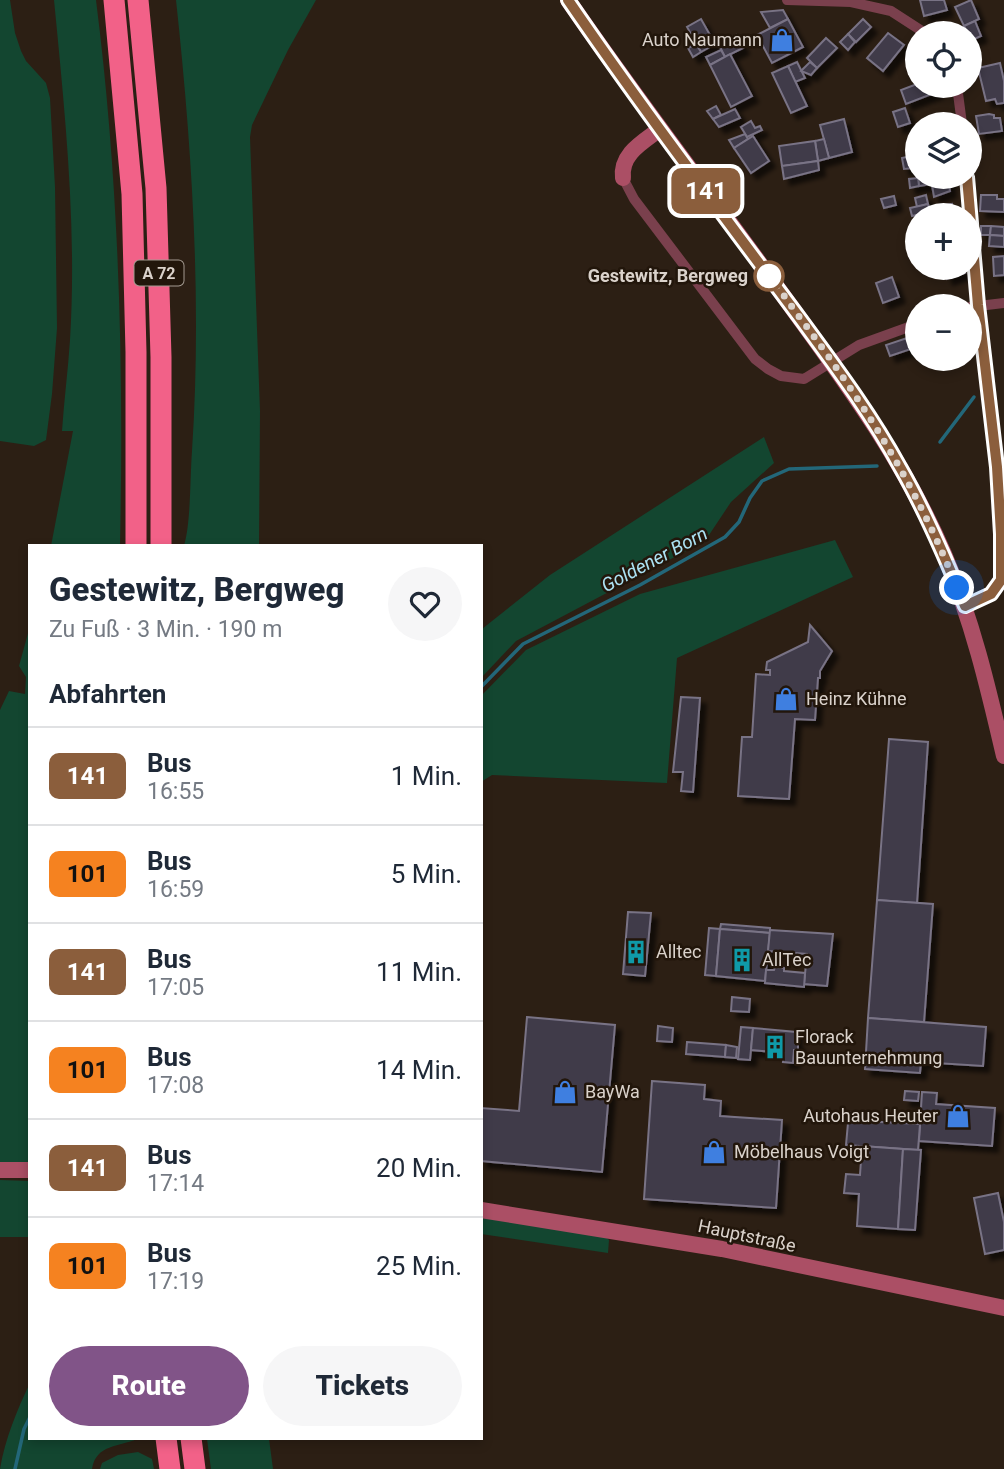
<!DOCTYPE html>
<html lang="de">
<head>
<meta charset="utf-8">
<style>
  body { margin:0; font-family:Roboto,sans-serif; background:#f6f6f7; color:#1f2937; height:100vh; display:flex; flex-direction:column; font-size:26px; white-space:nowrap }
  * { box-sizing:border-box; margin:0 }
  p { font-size:23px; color:#747a83 }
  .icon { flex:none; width:38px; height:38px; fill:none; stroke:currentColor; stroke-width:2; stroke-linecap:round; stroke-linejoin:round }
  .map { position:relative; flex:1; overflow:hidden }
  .sheet { position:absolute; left:28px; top:544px; width:455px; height:896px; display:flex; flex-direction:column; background:#fff; border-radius:0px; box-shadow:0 4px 10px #0003 }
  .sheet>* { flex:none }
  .badge { padding:0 14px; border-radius:10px; font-size:24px; line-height:46px }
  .buttons { position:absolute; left:905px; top:21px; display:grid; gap:14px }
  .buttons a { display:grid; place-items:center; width:77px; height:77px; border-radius:50%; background:#fff; box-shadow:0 4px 10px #0003; font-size:35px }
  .you { position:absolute; width:35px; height:35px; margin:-18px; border:5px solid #fff; border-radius:50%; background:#1a73e8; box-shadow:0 0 0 10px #1a73e833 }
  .map>.badge { position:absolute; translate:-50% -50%; box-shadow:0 0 0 4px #fff }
  h2 { padding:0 21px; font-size:26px; line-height:63px }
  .round { display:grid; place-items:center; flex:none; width:74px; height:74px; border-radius:37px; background:#f6f6f7 }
  .overview { display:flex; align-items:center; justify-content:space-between; height:119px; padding:0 21px }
  h1 { font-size:33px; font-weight:800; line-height:52px }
  .primary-button { display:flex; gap:14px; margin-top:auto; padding:14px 21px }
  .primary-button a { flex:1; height:80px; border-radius:42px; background:#815488; color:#fff; font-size:28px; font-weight:800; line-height:80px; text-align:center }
  .primary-button a+a { background:#f6f6f7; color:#1f2937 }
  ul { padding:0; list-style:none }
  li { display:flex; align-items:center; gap:21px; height:98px; padding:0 21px; border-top:2px solid #e0e1e3 }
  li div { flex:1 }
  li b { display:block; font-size:26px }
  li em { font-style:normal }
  li .badge { min-width:77px; font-weight:700; text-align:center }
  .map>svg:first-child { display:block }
</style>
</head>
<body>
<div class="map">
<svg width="1004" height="1469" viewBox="0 0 1004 1469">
  <defs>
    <filter id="shadow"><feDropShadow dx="6" dy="6" stdDeviation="2" flood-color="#0009"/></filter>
  </defs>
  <rect width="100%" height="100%" fill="#2c1f14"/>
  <!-- green -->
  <g fill="#134630">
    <path d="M0,0H10L15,33L21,51L26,61L46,83L50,98L55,187L57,328L52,394L46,440L34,446L0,441Z"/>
    <path d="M54,0H96C119,181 124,364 120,546H51L73,431H62C64,401 68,370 70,340C77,227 65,113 54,0Z"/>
    <path d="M176,0H316L288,50L252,125L250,137L260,411L259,546H184C191,522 190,477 192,451C202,301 192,149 176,0Z"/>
    <path d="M764,437L774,463L731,502L705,541L516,641L481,678V630L487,625L550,575Z"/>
    <path d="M835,540L853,577L677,658L667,783L492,775L481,782V696L526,650L640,594Z"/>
    <path d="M30,626V1163L0,1162V710L9,691L25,694L26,677L19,666Z"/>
    <path d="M0,1180L30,1181V1237H0Z"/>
    <path d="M481,1217L605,1236L609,1240L608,1253L481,1234Z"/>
    <path d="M30,1383V1438L137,1439C119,1447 96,1444 92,1469H0C5,1439 17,1410 30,1383Z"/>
    <path d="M207,1439H269L273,1469H211Z"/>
    <path d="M138,1452L152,1459L154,1469H100L102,1463L118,1455Z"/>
  </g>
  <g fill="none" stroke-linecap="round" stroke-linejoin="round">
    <!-- stream -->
    <g stroke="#236779" stroke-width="3.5">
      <path d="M940,442L974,397"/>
      <path d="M481,687L523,644L640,585L725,537L739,522L750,498L762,481L789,469L877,466"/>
      <path d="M15,1469L24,1429L30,1417"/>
    </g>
  </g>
  <!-- building -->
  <g fill="#3f3a4a" stroke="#797385" stroke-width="2" filter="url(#shadow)">
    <path d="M920,0H944L947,10L924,16Z"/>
    <path d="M971,0L979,19L964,26L955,7Z"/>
    <path d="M783,10L788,19L770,28L761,12Z"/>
    <path d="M701,19L715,44L701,52L687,27Z"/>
    <path d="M788,19L803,47L772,63L757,35Z"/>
    <path d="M863,19L871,27L856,42L848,34Z"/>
    <path d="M975,21L981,36L970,41V33H967L964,26Z"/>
    <path d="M888,33L904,45L883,71L867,58Z"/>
    <path d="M848,34L855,42L848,50L840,42Z"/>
    <path d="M736,35L743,48L725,57L719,45Z"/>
    <path d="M826,38L837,48L817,68L807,58Z"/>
    <path d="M696,44L701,52L693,57L688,48Z"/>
    <path d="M721,50L725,57L710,65L706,57Z"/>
    <path d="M730,54L752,96L731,107L710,65Z"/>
    <path d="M797,62L805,78L795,82L788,66Z"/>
    <path d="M810,62L817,68L811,75L801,71Z"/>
    <path d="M1000,63L1004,81V103L997,104L995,99L986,101L978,68Z"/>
    <path d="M788,66L807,106L791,113L772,73Z"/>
    <path d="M917,84V86H934L937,92L906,104L901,90Z"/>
    <path d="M716,106L721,115L713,119L707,111Z"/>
    <path d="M905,108L910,123L898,127L893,112Z"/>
    <path d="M735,109L740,118L719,127L713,119Z"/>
    <path d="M989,114L994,115V118H1000L1002,131L979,134L976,116Z"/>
    <path d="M844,119L852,152L829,158L820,125Z"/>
    <path d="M751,121L755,128L760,126L762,130L747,137L741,127Z"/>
    <path d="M745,134L748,139L734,148L729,140Z"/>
    <path d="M753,136L769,161L751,173L734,148Z"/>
    <path d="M824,139L829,158L818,161L815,141Z"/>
    <path d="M815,141L818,161L782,166L779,146Z"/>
    <path d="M911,156L913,168L904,169L902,158Z"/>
    <path d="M818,161L819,170L784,179L782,166Z"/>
    <path d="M931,177L932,184L919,186L918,178Z"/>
    <path d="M948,177L950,191L934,197L931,179Z"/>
    <path d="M918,178L919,186L910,188L909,179Z"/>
    <path d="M926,195L928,204L917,207L915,198Z"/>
    <path d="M981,195H997V199H1004V212L980,211Z"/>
    <path d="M894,196L896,205L884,208L881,199Z"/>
    <path d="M928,204L930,212L912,216L910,208Z"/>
    <path d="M952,204L954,215H935L934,207Z"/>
    <path d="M981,226H991L990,235H981Z"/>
    <path d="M991,226L1004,227V236L990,235Z"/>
    <path d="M990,235L1004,236V247L989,246Z"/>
    <path d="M1004,256V275L994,276L993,257Z"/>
    <path d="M955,268H963L965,273L947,279L945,271Z"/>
    <path d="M892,277L899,297L883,303L876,283Z"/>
    <path d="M907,338L911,349L890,356L886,345Z"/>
    <path d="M810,625L832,651L820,671V678H818L815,720L795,719L789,799L738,796L742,737H752L756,674L770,675V670H766L767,662L808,642Z"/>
    <path d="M681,697L700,698L693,792L681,791L683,772H673Z"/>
    <path d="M889,739L928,742L917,903L877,900Z"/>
    <path d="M877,900L933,904L924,1022L868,1018Z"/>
    <path d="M628,912L651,913L645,976L623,974Z"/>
    <path d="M721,924L770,928V933L720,929Z"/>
    <path d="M709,928L720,929L716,976L705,975Z"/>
    <path d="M720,929L770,933L765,981L716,976Z"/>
    <path d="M770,930L833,934L827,986L804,984L807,954L768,951Z"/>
    <path d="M775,967L784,968V971L805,973L804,987L765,983L766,970H774Z"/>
    <path d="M732,997L750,999L749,1012L731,1011Z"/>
    <path d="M527,1017L615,1025L602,1172L481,1161V1108L519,1111Z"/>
    <path d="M868,1018L986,1027L983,1066L921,1062L920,1073L865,1069Z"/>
    <path d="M658,1026L673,1028L672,1042L657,1041Z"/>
    <path d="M741,1027L753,1028L750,1060L738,1059Z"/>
    <path d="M753,1028L796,1032L795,1044H798V1050H794L793,1063L783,1062L784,1053L751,1050Z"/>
    <path d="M687,1042L726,1045L725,1057L686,1054Z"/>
    <path d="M726,1045L737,1047L736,1058L725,1057Z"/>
    <path d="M652,1081L705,1085L704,1099L721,1101L720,1116L782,1120L776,1208L644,1199Z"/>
    <path d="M905,1091L919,1092L918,1101L904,1100Z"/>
    <path d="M922,1092L937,1093L936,1104L995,1108L992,1146L919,1141Z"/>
    <path d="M849,1112L862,1113V1121L920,1124L918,1150L846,1145Z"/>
    <path d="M862,1146L903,1149L898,1229L857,1226L859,1194L844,1193L846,1174L860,1175Z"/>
    <path d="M903,1149L921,1150L915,1230L898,1229Z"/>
    <path d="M998,1193L1004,1222V1250L985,1254L974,1198Z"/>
  </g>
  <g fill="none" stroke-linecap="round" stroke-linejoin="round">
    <!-- street -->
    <g stroke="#7a404d" stroke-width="10">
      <path d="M787,0L851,2L891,11L925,33"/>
      <path d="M957,86L962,124"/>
      <path d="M623,178L634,199L755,359L768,369L781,376L804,379L859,345L917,324"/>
      <path d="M970,307L1004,303"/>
      <path d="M965,606L991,594L1001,580V534L997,467L978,305L967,177"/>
    </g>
    <!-- secondary -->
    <g stroke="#ab4f65" stroke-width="16">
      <path d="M568,0C641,106 720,207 795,312C851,389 906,465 944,554C972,619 988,687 1004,756"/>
      <path d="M623,178C620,154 643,142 660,129"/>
      <path d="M0,1170H30"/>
      <path d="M481,1210L722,1249L1004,1308"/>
    </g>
    <!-- highway -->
    <g stroke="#f26188" stroke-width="21">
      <path d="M114,0L132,194L136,352V546"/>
      <path d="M138,0L156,188L161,357V546"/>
      <path d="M166,1438L170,1469"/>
      <path d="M191,1438L195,1469"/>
    </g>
  </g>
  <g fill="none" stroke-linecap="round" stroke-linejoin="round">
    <!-- line casing -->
    <g stroke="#fff" stroke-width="16">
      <path id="line" d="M568,0C642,108 721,212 799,317C835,366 871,414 900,467C926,512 946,559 965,606L991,594L1001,580V534L997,467L978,305L967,177"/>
    </g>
    <!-- line -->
    <use href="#line" stroke="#8b5e3c" stroke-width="10"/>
    <!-- walk -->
    <path stroke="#dad2cb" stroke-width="7" stroke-dasharray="0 12.6" d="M769,276C780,289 790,305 801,319C864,403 919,490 957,588"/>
  </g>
  <!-- icons -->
  <defs>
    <g id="shop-bare" transform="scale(1.89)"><path d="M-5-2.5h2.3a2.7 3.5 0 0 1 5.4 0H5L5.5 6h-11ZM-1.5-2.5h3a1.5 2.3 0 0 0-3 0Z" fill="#3f7fe0" stroke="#22160b" stroke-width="2.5" paint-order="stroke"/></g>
    <g id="building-bare" transform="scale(1.89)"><path d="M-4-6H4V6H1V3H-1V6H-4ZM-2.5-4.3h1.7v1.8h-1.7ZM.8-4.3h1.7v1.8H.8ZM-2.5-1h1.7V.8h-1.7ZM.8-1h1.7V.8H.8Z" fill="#0f9aa8" stroke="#22160b" stroke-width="2.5" paint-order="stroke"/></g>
  </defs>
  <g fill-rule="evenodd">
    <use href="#shop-bare" x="782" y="40"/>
    <use href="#shop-bare" x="786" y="699"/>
    <use href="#building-bare" x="636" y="952"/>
    <use href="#building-bare" x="742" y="960"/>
    <use href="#building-bare" x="775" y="1047"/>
    <use href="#shop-bare" x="565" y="1092"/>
    <use href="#shop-bare" x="958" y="1116"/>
    <use href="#shop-bare" x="714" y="1152"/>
  </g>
  <!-- markers -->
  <circle fill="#fff" stroke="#8b5e3c" stroke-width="3.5" cx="769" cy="276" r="14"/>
  <g text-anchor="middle" stroke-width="5" stroke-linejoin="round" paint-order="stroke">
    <!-- shield labels -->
    <rect fill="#22160b" stroke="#a39a91" stroke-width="2" x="134.5" y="260.5" width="49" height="25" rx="5"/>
    <g font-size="16" font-weight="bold" fill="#dad2cb">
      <text x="159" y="279">A 72</text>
    </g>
    <!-- poi labels -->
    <g font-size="18" fill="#dad2cb" stroke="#22160b" text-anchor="start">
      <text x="762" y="46" text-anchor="end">Auto Naumann</text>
      <text x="806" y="705">Heinz Kühne</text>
      <text x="656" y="958">Alltec</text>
      <text x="762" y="966">AllTec</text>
      <text x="795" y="1043">Florack<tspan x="795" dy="21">Bauunternehmung</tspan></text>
      <text x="585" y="1098">BayWa</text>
      <text x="938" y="1122" text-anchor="end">Autohaus Heuter</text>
      <text x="734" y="1158">Möbelhaus Voigt</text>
    </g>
    <!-- stop labels -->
    <g font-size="18" font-weight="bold" fill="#dad2cb" stroke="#22160b" text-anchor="end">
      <text x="748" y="282">Gestewitz, Bergweg</text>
    </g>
    <!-- street labels -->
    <g font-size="18" fill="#dad2cb" stroke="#22160b">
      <text transform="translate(747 1236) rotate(12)" y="6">Hauptstraße</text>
    </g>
    <!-- water labels -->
    <g font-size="19" font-style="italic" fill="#ace2f3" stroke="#22160b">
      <text transform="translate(654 559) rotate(-28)" y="7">Goldener Born</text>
    </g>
  </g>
</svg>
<div class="buttons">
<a><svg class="icon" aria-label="locate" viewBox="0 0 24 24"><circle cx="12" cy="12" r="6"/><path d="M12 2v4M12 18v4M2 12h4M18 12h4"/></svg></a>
<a><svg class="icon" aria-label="layers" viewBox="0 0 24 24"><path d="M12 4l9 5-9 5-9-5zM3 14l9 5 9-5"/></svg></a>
<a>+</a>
<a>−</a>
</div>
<div class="you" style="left:957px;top:588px"></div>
<b class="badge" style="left:706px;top:191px;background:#8b5e3c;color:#fff">141</b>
<section class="sheet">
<div class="overview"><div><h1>Gestewitz, Bergweg</h1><p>Zu Fuß · 3 Min. · 190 m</p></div><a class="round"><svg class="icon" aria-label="heart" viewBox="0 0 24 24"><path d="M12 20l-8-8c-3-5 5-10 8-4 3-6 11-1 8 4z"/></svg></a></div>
<h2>Abfahrten</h2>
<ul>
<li><span class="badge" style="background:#8b5e3c;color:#fff">141</span><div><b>Bus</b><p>16:55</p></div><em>1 Min.</em></li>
<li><span class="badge" style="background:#f58220;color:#111">101</span><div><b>Bus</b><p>16:59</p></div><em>5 Min.</em></li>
<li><span class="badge" style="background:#8b5e3c;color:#fff">141</span><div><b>Bus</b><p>17:05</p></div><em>11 Min.</em></li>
<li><span class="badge" style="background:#f58220;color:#111">101</span><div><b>Bus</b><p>17:08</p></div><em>14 Min.</em></li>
<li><span class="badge" style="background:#8b5e3c;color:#fff">141</span><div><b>Bus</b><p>17:14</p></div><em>20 Min.</em></li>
<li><span class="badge" style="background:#f58220;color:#111">101</span><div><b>Bus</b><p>17:19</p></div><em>25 Min.</em></li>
</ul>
<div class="primary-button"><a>Route</a><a>Tickets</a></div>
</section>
</div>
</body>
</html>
